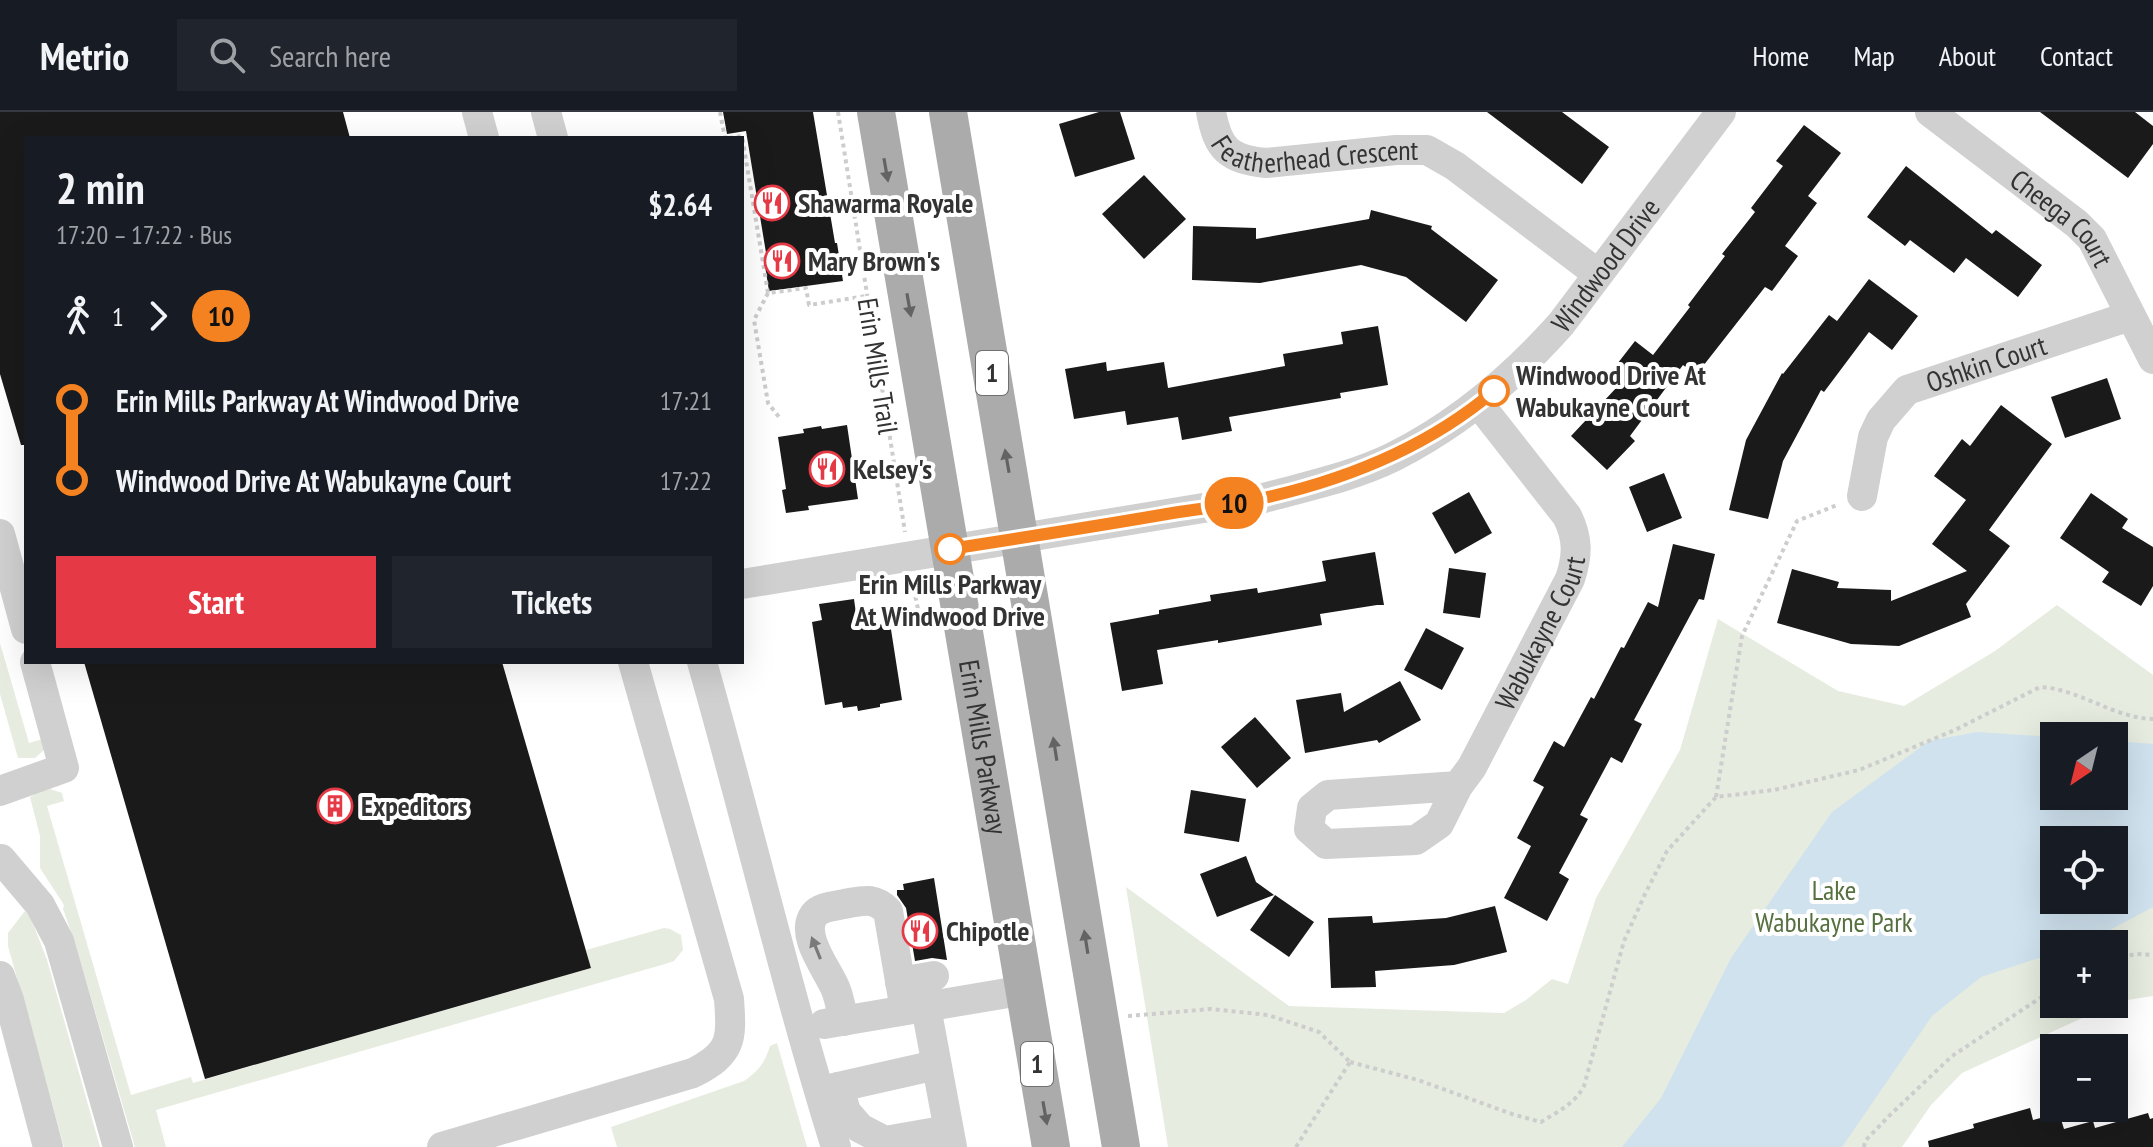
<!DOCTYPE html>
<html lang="en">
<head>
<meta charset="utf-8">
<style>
  body { margin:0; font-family:"PT Sans Narrow",sans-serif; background:#20242c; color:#f1f3f6; height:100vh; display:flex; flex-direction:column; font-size:30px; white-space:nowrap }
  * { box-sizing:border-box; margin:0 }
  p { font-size:26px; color:#9ea1a6 }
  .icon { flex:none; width:44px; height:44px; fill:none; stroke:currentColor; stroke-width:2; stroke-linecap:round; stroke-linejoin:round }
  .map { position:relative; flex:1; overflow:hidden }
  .drawer { position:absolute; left:24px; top:24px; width:720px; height:528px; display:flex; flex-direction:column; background:#171b24; border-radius:0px; box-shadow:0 8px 32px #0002 }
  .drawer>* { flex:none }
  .badge { padding:0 16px; border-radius:26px; font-size:28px; line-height:52px }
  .needle { width:52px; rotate:215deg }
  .controls { position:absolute; left:2040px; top:610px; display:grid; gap:16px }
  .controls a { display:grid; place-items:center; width:88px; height:88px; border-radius:0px; background:#171b24; box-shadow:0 8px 32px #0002; font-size:40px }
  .map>.badge { position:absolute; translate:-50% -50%; box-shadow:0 0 0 4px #fff }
  .legs { display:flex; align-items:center; gap:12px; height:88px; padding:0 32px; font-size:26px }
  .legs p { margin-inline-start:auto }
  .head { display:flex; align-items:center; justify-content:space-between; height:136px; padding:0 32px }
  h1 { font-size:44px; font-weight:700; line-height:60px }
  .action { display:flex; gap:16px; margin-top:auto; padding:16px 32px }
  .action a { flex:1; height:92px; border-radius:0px; background:#e63946; color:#fff; font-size:32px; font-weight:700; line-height:92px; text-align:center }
  .action a+a { background:#20242c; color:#f1f3f6 }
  ul { padding:0 32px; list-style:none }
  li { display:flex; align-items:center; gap:28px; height:80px; font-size:30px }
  li i { display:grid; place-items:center; width:12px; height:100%; margin:0 10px; background:currentColor }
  li i::after { content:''; width:20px; height:20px; margin:-10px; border:6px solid; border-radius:50%; background:#171b24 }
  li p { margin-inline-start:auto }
  li:first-child i { background:linear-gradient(#0000 50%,currentColor 0) }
  li:last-child i { background:linear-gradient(currentColor 50%,#0000 0) }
  header { display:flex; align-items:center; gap:48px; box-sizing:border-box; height:112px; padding:0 40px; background:#171b24; border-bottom:2px solid #363941 }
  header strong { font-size:38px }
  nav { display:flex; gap:44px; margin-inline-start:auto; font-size:28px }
  .search { width:560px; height:72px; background:#20242c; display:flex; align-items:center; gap:20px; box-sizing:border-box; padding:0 28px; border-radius:0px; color:#9ea1a6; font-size:30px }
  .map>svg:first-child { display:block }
</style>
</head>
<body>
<header>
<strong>Metrio</strong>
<div class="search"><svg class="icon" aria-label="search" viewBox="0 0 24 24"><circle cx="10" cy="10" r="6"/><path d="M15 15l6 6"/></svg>Search here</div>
<nav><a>Home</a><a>Map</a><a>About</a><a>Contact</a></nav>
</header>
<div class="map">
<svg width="2153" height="1035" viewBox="0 0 2153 1035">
  <rect width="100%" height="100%" fill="#fff"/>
  <!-- green -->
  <g fill="#e6ecdf" fill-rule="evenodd">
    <path d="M2057,493L2153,563V884L2121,889L2114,892V832H2054V892H2113L1962,961L1931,993L1902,1035H1168L1126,775L1289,894L1504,901L1526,888L1552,867L1568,872L1596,786L1680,638L1718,507L1838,579L1904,594L1995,539ZM2054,624H2114V684H2054ZM2054,728H2114V788H2054Z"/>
    <path d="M0,531L29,631L46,626L44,638L35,646H18L0,582Z"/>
    <path d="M50,677L62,681L64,689L47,694L131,983L191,965L193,971L591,856L586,838L664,816L670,817L681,823L683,838L674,849L665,852L156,998L166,1035H135L75,831L63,797L64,793L40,756V724L30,685L41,679Z"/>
    <path d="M25,799L30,804L47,848L100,1035H64L8,834V821Z"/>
    <path d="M777,931L807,1035H617L611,1015L744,969C758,959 765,951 770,934Z"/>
  </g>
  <!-- water -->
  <path fill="#cfe2ee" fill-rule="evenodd" d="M1977,620L2054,625V684H2114V629L2153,632V795L2093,827L2080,832H2054V841L1981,865L1932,904L1842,1035H1622L1661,986L1731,846L1832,700L1929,629ZM2054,728H2114V788H2054Z"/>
  <!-- building -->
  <g fill="#1a1a1a">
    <path d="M0,0H343L350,26H26V333H21L0,262Z"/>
    <path d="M723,0H813L835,131H837L843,169L769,179L765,154L768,153L746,19L727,22Z"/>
    <path d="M1099,0H1120L1135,47L1075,65L1059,12Z"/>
    <path d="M1487,0H1562L1609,35L1582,72Z"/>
    <path d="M2040,0H2135L2153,14V32L2128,66Z"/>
    <path d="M1804,13L1841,41L1808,84L1817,91L1785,134L1798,144L1772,179L1765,175L1696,263L1683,253L1630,324L1635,329L1607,358L1571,324L1618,274L1607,265L1635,229L1653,243L1690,195L1688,193L1725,144L1722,142L1755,100L1751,96L1783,54L1776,49Z"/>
    <path d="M1906,54L1992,122L1996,118L2042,153L2018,185L1966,146L1954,161L1910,128L1905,134L1867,105Z"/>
    <path d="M1144,63L1186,107L1144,147L1102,102Z"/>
    <path d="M1371,98L1432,114L1431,117L1498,168L1466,210L1406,165L1361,153L1260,171L1192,168L1193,114L1256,116V127L1369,107Z"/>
    <path d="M1869,167L1918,204L1892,238L1869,220L1824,280L1821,278L1783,349L1768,407L1729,398L1746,328L1782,261L1783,262L1829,203L1837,209Z"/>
    <path d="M1378,214L1388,273L1340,281L1341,286L1229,305L1232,319L1182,328L1178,305L1127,313L1125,299L1074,307L1065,257L1106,250L1107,259L1164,250L1168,276L1285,254L1283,242L1343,232L1341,220Z"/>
    <path d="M2107,266L2121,307L2065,326L2051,285Z"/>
    <path d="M2001,293L2052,332L1989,418L2010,434L1966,492L1971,505L1899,534L1851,532L1777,511L1792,457L1839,470L1837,476L1891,478V489L1967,459L1932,432L1966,388L1934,364L1962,327L1970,334Z"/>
    <path d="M847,313L858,387L808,394L809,398L786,401L782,378L786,377L778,325L804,321L803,317L821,314L822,317Z"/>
    <path d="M1664,361L1682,406L1647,420L1629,375Z"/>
    <path d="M1469,380L1492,421L1455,442L1432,401Z"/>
    <path d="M2091,381L2128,407L2122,416L2153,435V474L2141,494L2102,470L2109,460L2060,426Z"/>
    <path d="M1673,432L1715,442L1704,488L1699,487L1634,608L1642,612L1622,651L1611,645L1580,703L1588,707L1559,761L1569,767L1547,809L1504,786L1531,734L1517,726L1544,675L1533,669L1554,629L1564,635L1591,585L1594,587L1621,535L1624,536L1648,490L1658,495Z"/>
    <path d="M1375,440L1384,493H1377L1320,502L1322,513L1218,531V528L1157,538L1163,572L1122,579L1110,511L1159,502V498L1211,489L1210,483L1257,476L1258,481L1326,469L1322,449Z"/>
    <path d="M1449,456L1486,461L1480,506L1443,501Z"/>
    <path d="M854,487L858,516L890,511L902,588L880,592V595L858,599L857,594L843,596L842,590L825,593L812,510L822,508L819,492Z"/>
    <path d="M1426,516L1464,536L1442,578L1404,558Z"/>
    <path d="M84,550H502L591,856L205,967Z"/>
    <path d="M1400,569L1421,608L1379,631L1377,628L1305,641L1296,588L1341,581L1344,600Z"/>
    <path d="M1255,605L1291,646L1257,676L1221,635Z"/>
    <path d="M1191,678L1246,687L1239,730L1184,721Z"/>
    <path d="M1246,744L1256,770L1274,783L1217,805L1200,762Z"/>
    <path d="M934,766L947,848L932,846L915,849L906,796L897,783V778H904L903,772Z"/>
    <path d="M1275,783L1314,810L1289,845L1250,818Z"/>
    <path d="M1495,794L1507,840L1454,853L1375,859L1376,875L1331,876L1328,806L1372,804L1373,811L1446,806Z"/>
    <path d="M2030,996L2033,1008L2059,1001L2064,1017L2093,1009L2095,1016L2148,1001L2150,1007L2153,1006V1035H1929L1928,1029L1974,1016L1973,1012Z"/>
  </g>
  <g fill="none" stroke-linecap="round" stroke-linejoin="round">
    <!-- path -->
    <g stroke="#cdcdcd" stroke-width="4" stroke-dasharray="4 4" stroke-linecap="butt">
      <path d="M720,0L725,26"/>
      <path d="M838,0L905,420"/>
      <path d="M729,26L742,24L768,181L806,176L809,193L866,184"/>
      <path d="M768,181L754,208L768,291L779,305"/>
      <path d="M912,469L918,497"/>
      <path d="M1716,685L1742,524L1797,409L1837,393"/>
      <path d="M2114,847L2136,842L2153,843"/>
      <path d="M1128,904L1211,897L1268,903L1319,920L1350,950"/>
      <path d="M1350,950L1418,968L1512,1002L1541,1010C1557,1000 1575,992 1584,974L1624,829L1645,782L1667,739L1716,685L1774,678L1859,658L1955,618L2040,575C2080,577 2113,606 2153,607"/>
      <path d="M1296,1035L1350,950"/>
      <path d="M1864,1035L1865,1029L1889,1004L1952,944L2054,877"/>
    </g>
    <!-- minor -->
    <g stroke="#d0d0d0" stroke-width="30">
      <path d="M477,0L484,26"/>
      <path d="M546,0L553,26"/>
      <path id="s1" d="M1211,0C1218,37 1228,47 1266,51L1396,38H1427L1455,54L1598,162"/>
      <path id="s2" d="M1930,0L2077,112L2092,127L2153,247"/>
      <path id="s3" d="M1862,384L1873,325L1881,308L1907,278L2130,204"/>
      <path d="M0,422L26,517"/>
      <path id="s4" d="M742,472L1264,386C1307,374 1352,365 1393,345C1459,312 1512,267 1561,212L1721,0"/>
      <path d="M702,550C748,711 786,875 836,1035"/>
      <path id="s5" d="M1458,674L1328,683L1312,696L1309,717L1326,732L1416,728L1439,712L1458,674L1472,655L1570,467C1578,443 1578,426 1567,404L1479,292"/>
      <path d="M0,679L64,656L35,550"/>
      <path d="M1,747L40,793L59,829L118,1035"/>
      <path d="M0,864L9,888L48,1035"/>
      <path d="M900,870L934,864"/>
      <path d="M926,895L952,1035"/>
      <path d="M844,909C841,899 840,888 836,878C829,859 799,824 814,803C821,794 837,794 849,791C866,788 875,786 888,799L905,898"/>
      <path d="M824,912L1025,878"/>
      <path d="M839,975L846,1000L860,1016L885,1029L948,1018"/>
      <path d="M821,979L936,953"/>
      <path d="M442,1035L693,961C732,941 732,928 729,887L633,550"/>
    </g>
    <!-- major -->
    <g stroke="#ababab" stroke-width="38">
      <path id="s6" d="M876,0L1051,1035"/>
      <path d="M948,0L1121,1035"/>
    </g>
  </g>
  <!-- one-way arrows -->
  <defs><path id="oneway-solid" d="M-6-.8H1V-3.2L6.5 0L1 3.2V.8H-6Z" transform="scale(2)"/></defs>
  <g fill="#636363">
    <use href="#oneway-solid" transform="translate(886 58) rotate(80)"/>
    <use href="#oneway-solid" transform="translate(909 193) rotate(80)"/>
    <use href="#oneway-solid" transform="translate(1007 349) rotate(-100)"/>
    <use href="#oneway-solid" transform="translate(1055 637) rotate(-99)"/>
    <use href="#oneway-solid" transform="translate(1086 830) rotate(-99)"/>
    <use href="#oneway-solid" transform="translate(1045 1001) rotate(80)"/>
  </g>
  <use fill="#7a7a7a" href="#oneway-solid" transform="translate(816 836) rotate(-112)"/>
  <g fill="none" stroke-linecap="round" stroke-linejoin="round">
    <!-- line-1 casing -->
    <g stroke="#fff" stroke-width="18">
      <path id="line-1" d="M950,437C1021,426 1091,415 1161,403C1195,397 1230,394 1264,386C1348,367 1428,335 1494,279"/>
    </g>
    <!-- line-1 -->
    <use href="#line-1" stroke="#f58220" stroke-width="12"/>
  </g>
  <!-- icons -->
  <defs>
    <g id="restaurant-ring" transform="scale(1.8)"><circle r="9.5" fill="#fff" stroke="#e63946" stroke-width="1.5"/><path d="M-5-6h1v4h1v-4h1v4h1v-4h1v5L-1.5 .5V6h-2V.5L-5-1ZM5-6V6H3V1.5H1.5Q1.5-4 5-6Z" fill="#e63946"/></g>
    <g id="building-ring" transform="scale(1.8)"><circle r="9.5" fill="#fff" stroke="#e63946" stroke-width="1.5"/><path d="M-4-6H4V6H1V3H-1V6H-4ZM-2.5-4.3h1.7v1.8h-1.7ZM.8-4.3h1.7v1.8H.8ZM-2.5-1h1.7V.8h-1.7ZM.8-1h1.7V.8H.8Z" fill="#e63946"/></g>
  </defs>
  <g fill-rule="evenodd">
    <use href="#restaurant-ring" x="772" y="91"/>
    <use href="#restaurant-ring" x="782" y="149"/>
    <use href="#restaurant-ring" x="827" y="357"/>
    <use href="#building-ring" x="335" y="694"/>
    <use href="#restaurant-ring" x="920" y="819"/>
  </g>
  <!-- markers -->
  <g fill="#fff" stroke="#f58220" stroke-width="4">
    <circle cx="1494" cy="279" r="14"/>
    <circle cx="950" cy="437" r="14"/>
  </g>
  <g text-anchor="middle" stroke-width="8" stroke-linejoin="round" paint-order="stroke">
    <!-- shield labels -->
    <g fill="#fff" stroke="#707070" stroke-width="2">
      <rect x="976" y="239" width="32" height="44" rx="6"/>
      <rect x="1021" y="930" width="32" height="44" rx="6"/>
    </g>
    <g font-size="26" font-weight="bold" fill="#333">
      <text x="992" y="270">1</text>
      <text x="1037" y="961">1</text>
    </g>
    <!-- street labels -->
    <g font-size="28" fill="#333" stroke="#fff">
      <text dy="10" stroke="none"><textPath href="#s1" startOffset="132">Featherhead Crescent</textPath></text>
      <text dy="10" stroke="none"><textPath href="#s2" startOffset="170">Cheega Court</textPath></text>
      <text dy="10" stroke="none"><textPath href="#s4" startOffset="954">Windwood Drive</textPath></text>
      <text dy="10" stroke="none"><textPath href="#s3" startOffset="202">Oshkin Court</textPath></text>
      <text transform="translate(878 254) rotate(81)" y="10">Erin Mills Trail</text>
      <text dy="10" stroke="none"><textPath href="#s5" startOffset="530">Wabukayne Court</textPath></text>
      <text dy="10" stroke="none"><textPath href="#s6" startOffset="644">Erin Mills Parkway</textPath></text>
    </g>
    <!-- poi labels -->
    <g font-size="28" font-weight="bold" fill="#333" stroke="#fff" text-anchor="start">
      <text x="798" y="101">Shawarma Royale</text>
      <text x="808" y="159">Mary Brown's</text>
      <text x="853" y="367">Kelsey's</text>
      <text x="361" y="704">Expeditors</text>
      <text x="946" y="829">Chipotle</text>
    </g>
    <!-- stop labels -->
    <g font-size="28" font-weight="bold" fill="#333" stroke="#fff" text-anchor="start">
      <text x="1516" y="273">Windwood Drive At<tspan x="1516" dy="32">Wabukayne Court</tspan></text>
      <text x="950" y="482" text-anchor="middle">Erin Mills Parkway<tspan x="950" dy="32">At Windwood Drive</tspan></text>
    </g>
    <!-- park labels -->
    <g font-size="28" fill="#56703f" stroke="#fff">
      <text x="1834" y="788">Lake<tspan x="1834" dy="32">Wabukayne Park</tspan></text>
    </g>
  </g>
</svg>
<div class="controls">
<a><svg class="needle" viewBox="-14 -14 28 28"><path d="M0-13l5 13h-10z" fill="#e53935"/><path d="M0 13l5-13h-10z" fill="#9ea1a6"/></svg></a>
<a><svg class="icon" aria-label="locate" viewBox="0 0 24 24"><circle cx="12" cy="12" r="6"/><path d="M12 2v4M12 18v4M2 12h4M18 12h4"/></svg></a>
<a>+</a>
<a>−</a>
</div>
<b class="badge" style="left:1234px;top:391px;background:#f58220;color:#111">10</b>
<section class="drawer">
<div class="head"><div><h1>2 min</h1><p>17:20 – 17:22 · Bus</p></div><b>$2.64</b></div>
<div class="legs"><svg class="icon" aria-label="walk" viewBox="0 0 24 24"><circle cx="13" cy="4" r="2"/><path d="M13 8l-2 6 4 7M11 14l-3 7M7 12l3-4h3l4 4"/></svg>1<svg class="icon" aria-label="forward" viewBox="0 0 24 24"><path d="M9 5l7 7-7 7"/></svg><b class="badge" style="background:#f58220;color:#111">10</b></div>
<ul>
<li><i style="color:#f58220"></i><b>Erin Mills Parkway At Windwood Drive</b><p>17:21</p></li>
<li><i style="color:#f58220"></i><b>Windwood Drive At Wabukayne Court</b><p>17:22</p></li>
</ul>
<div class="action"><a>Start</a><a>Tickets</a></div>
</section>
</div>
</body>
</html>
